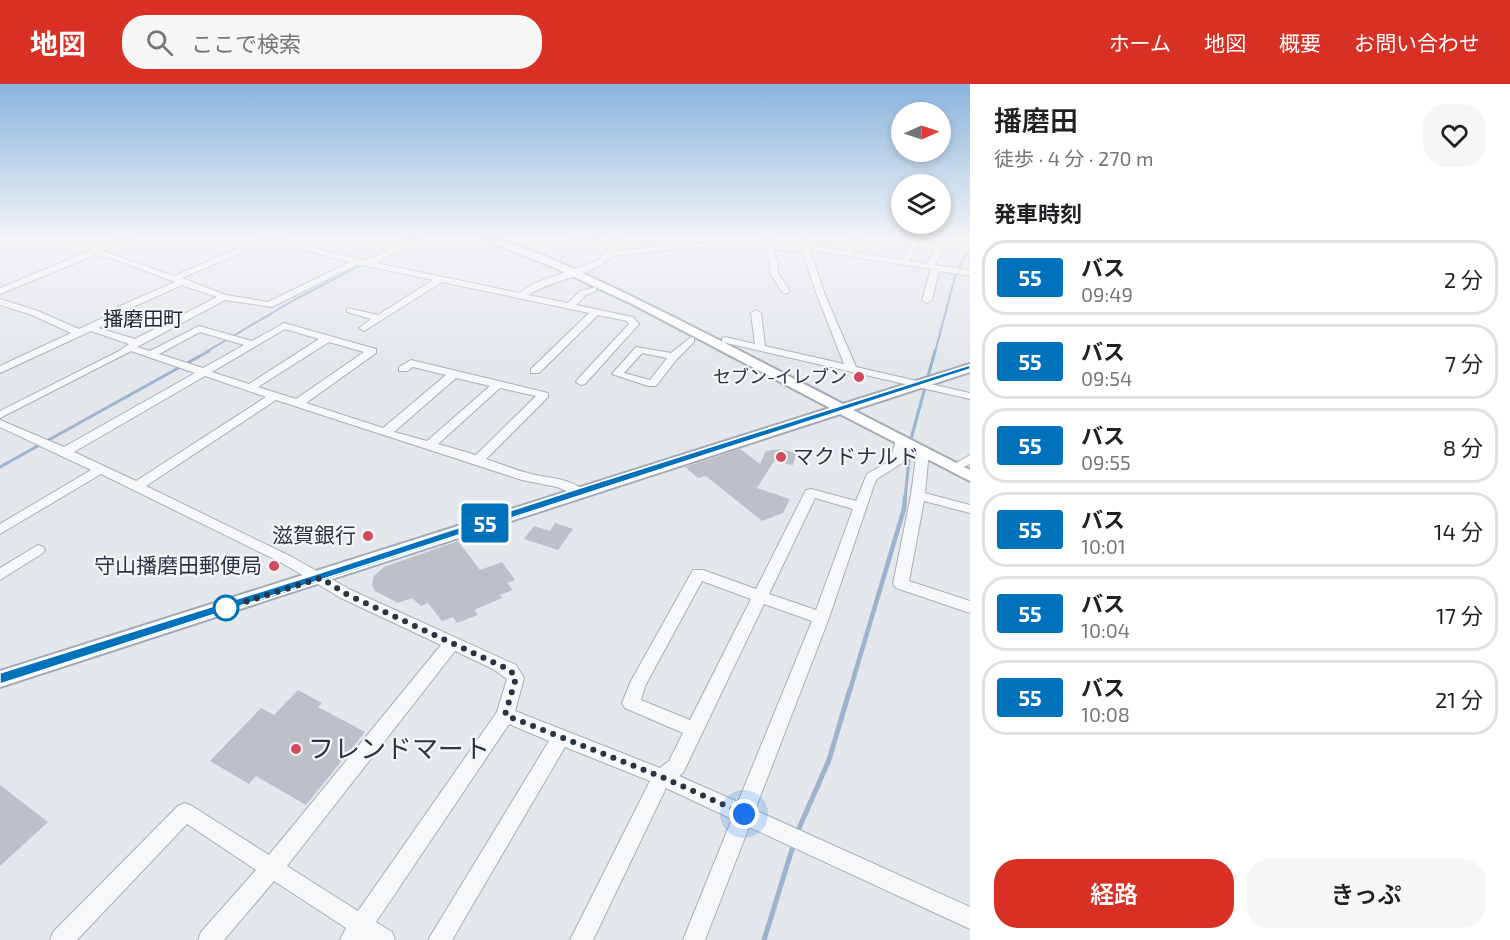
<!DOCTYPE html>
<html lang="ja">
<head>
<meta charset="utf-8">
<style>
  body { margin:0; font-family:"Exo 2","Noto Sans JP",sans-serif; background:#f6f6f6; color:#202124; height:100vh; display:flex; flex-direction:column; font-size:22px; white-space:nowrap }
  * { box-sizing:border-box; margin:0 }
  p { font-size:20px; color:#757577 }
  .icon { flex:none; width:33px; height:33px; fill:none; stroke:currentColor; stroke-width:2; stroke-linecap:round; stroke-linejoin:round }
  .map { position:relative; flex:1; overflow:hidden }
  .drawer { display:flex; flex-direction:column; background:#fff; width:540px }
  .drawer>* { flex:none }
  .badge { padding:0 12px; border-radius:4px; font-size:21px; line-height:39px }
  .needle { width:39px; rotate:87deg }
  .tools { position:absolute; left:891px; top:18px; display:grid; gap:12px }
  .tools a { display:grid; place-items:center; width:60px; height:60px; border-radius:50%; background:#fff; box-shadow:0 3px 9px #0003; font-size:30px }
  .you { position:absolute; width:30px; height:30px; margin:-15px; border:4px solid #fff; border-radius:50%; background:#1a73e8; box-shadow:0 0 0 9px #1a73e833 }
  .map>.badge { position:absolute; translate:-50% -50%; box-shadow:0 0 0 3px #fff }
  h2 { padding:0 24px; font-size:22px; line-height:54px }
  .round { display:grid; place-items:center; flex:none; width:63px; height:63px; border-radius:24px; background:#f6f6f6 }
  .overview { display:flex; align-items:center; justify-content:space-between; height:102px; padding:0 24px }
  h1 { font-size:28px; font-weight:600; line-height:45px }
  .primary-button { display:flex; gap:12px; margin-top:auto; padding:12px 24px }
  .primary-button a { flex:1; height:69px; border-radius:24px; background:#d93025; color:#fff; font-size:24px; font-weight:600; line-height:69px; text-align:center }
  .primary-button a+a { background:#f6f6f6; color:#202124 }
  ul { padding:0; list-style:none }
  li { display:flex; align-items:center; gap:18px; height:75px; margin:0 12px 9px; padding:0 12px; border:3px solid #e0e0e0; border-radius:24px }
  li div { flex:1 }
  li b { display:block; font-size:22px }
  li em { font-style:normal }
  li .badge { min-width:66px; font-weight:700; text-align:center }
  header { display:flex; align-items:center; gap:36px; box-sizing:border-box; height:84px; padding:0 30px; background:#d93025; color:#fff }
  header strong { font-size:28px }
  nav { display:flex; gap:33px; margin-inline-start:auto; font-size:21px }
  .search { width:420px; height:54px; background:#f6f6f6; display:flex; align-items:center; gap:15px; box-sizing:border-box; padding:0 21px; border-radius:24px; color:#757577; font-size:22px }
  main { display:flex; flex:1; min-height:0 }
  .map>svg:first-child { display:block }
</style>
</head>
<body>
<header>
<strong>地図</strong>
<div class="search"><svg class="icon" aria-label="search" viewBox="0 0 24 24"><circle cx="10" cy="10" r="6"/><path d="M15 15l6 6"/></svg>ここで検索</div>
<nav><a>ホーム</a><a>地図</a><a>概要</a><a>お問い合わせ</a></nav>
</header>
<main>
<div class="map">
<svg width="970" height="856" viewBox="0 0 970 856">
  <rect width="100%" height="100%" fill="#e4e7ec"/>
  <g fill="none" stroke-linecap="round" stroke-linejoin="round">
    <!-- stream-far3 -->
    <g stroke="#9fb4cc" stroke-width="2">
      <path d="M396,162L408,155"/>
      <path d="M206,268L294,216L363,180"/>
      <path d="M935,268L956,189L970,164"/>
    </g>
    <!-- stream-far2 -->
    <g stroke="#9fb4cc" stroke-width="3">
      <path d="M0,383L209,267"/>
      <path d="M905,415L911,355L935,267"/>
    </g>
    <!-- stream-far1 -->
    <path stroke="#9fb4cc" stroke-width="4.5" d="M850,606L904,425L905,413"/>
    <!-- stream -->
    <g stroke="#9fb4cc" stroke-width="5">
      <path d="M797,749L829,676L850,605"/>
      <path d="M764,856L794,759"/>
    </g>
  </g>
  <!-- building -->
  <g fill="#bbc0ca">
    <path d="M740,365L760,380L766,367L779,365L796,369L793,381L774,377L757,404L790,415L783,429L762,437L706,392L698,394L685,383Z"/>
    <path d="M555,439L573,445L558,466L524,455L534,442L550,447Z"/>
    <path d="M458,457L480,486L502,478L515,496L507,499L513,506L500,511L502,514L474,526L478,531L457,539L453,533L442,537L428,519L421,522L412,514L398,519L375,507L372,501L374,492L384,483Z"/>
    <path d="M298,606L322,619L318,623L365,648L306,721L256,692L249,700L210,677L261,624L274,631Z"/>
    <path d="M0,701L48,738L0,782Z"/>
  </g>
  <g fill="none" stroke-linecap="round" stroke-linejoin="round">
    <!-- minor casing -->
    <g stroke="#a9aeb7" stroke-width="2">
      <g id="minor">
        <path d="M118,155H129L102,167L174,192L260,155H279L362,176C383,173 398,155 419,155L376,179L519,209L535,199L597,177L609,163L575,155H590L611,159L613,155H621L615,167L696,159L763,161L761,157L764,155H768L771,161L801,162L799,157L804,155L808,161L845,167L854,155H862L852,168L901,176L913,155H921L909,177L927,180L941,155H949L935,181L970,186V192L939,187L932,216L927,219L922,216L931,185L810,166L825,211L856,283L970,309V315L722,258V254L725,253L755,260L751,229L756,226L761,229L765,262L844,280L817,211L802,167L773,166L778,179V189L790,207L786,210L783,209L770,189V179L765,166L696,163L612,172C590,193 554,195 528,211L568,219L580,207L596,203V207L586,211L576,221L633,233L639,240L585,300L581,301L576,298L577,296L629,240L627,237L598,231L539,289H531V285L589,229L442,198L364,247L359,244L371,235L347,228V224L378,231L433,196L362,181H356L272,223L225,216L137,263L150,267L199,242L252,257L284,239L376,265V269L306,319L383,344L446,291L413,283L407,287H399V283L411,276L548,309V313L486,375C501,380 516,386 531,390C548,394 572,394 585,408L583,411L578,412L557,403L522,396L276,316L146,402L292,473L351,506L516,581L524,594L515,627L660,684L669,677L683,649L625,624L622,619L631,597L693,486H703L756,505L806,406L811,405L856,417L867,390L890,377L896,356L898,353H906L908,356L902,379L877,395L874,401L829,534L755,726L970,823V845L749,743L705,856H683L732,735L666,704L593,856H570L650,697L565,663L452,856H428L549,657L509,640L376,838L392,848L395,856H340L346,844L274,797L224,856H198L201,848L256,786L187,740L77,856H50L53,848L178,722L185,719L192,722L269,771L441,561L341,514L282,479L101,390L0,450V440L91,386L0,343V336L64,363L195,289L131,267L0,334V327L119,267L129,260L91,247L0,289V282L71,249L32,231L0,221V215L38,227L79,245L113,229L118,223L175,198L114,175L95,171L0,210V204ZM268,157L350,178L268,218L226,211L182,194ZM182,201L217,213L135,255L98,244L119,233L124,227ZM285,245L319,255L249,300L212,288ZM200,248L244,261L203,284L159,270ZM329,258L364,268L296,315L258,303ZM205,292L266,313L136,397L74,368ZM456,294L490,302L427,357L394,348ZM500,304L536,312L476,371L438,360ZM815,414L853,425L816,526L769,510ZM702,497L751,515L690,636L641,616L645,602ZM764,520L812,537L738,718L679,692L683,689ZM455,567L493,585L507,595L497,628L358,827L287,782Z"/>
        <path d="M691,253L694,254V258L677,275L656,302H648L612,290L636,263L671,269ZM642,269L667,274L650,296L624,289Z"/>
        <path d="M923,362L929,366L925,409L970,421V429L924,417L909,497L970,517V529L896,504L893,500L911,411L917,366Z"/>
        <path d="M970,371V380L955,387L949,383Z"/>
        <path d="M38,461L43,463L45,466L43,469L0,496V484Z"/>
      </g>
    </g>
    <!-- major casing -->
    <g stroke="#a3abb8" stroke-width="4">
      <path id="major" d="M482,155C512,155 561,179 589,192C675,232 759,277 843,320L970,280V288L853,326L970,386V397L840,330L0,603V587L830,324L634,221L553,183Z"/>
    </g>
    <!-- minor -->
    <use href="#minor" fill="#f7f8fa" fill-rule="evenodd"/>
    <!-- major -->
    <use href="#major" fill="#fff" fill-rule="evenodd"/>
  </g>
  <!-- sky -->
  <linearGradient id="sky" x2="0" y2="1"><stop stop-color="#8bb4dd"/><stop offset="0.56" stop-color="#f3f4f6"/><stop offset="1" stop-color="#f3f4f6" stop-opacity="0"/></linearGradient>
  <rect width="970" height="275" fill="url(#sky)"/>
  <!-- line -->
  <path fill="#0072bc" stroke="#fff" stroke-width="1.5" d="M970,281V285C648,389 325,497 0,600V589L317,490L574,406Z"/>
  <g fill="none" stroke-linecap="round" stroke-linejoin="round">
    <!-- walk -->
    <path stroke="#2b3445" stroke-width="6" stroke-dasharray="0 10.8" d="M226,524L321,494L346,510L510,586L516,594L505,631L662,693L744,730"/>
  </g>
  <!-- markers -->
  <g fill="#d1495b" stroke="#f4f6f9" stroke-width="2">
    <circle cx="859" cy="293" r="6"/>
    <circle cx="781" cy="373" r="6"/>
    <circle cx="368" cy="452" r="6"/>
    <circle cx="274" cy="482" r="6"/>
    <circle cx="296" cy="665" r="6"/>
  </g>
  <circle fill="#fff" stroke="#0072bc" stroke-width="3" cx="226" cy="524" r="12"/>
  <g text-anchor="middle" stroke-width="4.5" stroke-linejoin="round" paint-order="stroke">
    <!-- far-poi labels -->
    <g font-size="18" fill="#2b3445" stroke="#f4f6f9" text-anchor="end">
      <text x="847" y="299">セブン-イレブン</text>
    </g>
    <!-- far-quarter labels -->
    <g font-size="20" fill="#1d2536" stroke="#f4f6f9">
      <text x="143" y="242">播磨田町</text>
    </g>
    <!-- poi labels -->
    <g font-size="21" fill="#2b3445" stroke="#f4f6f9" text-anchor="end">
      <text x="793" y="380" text-anchor="start">マクドナルド</text>
      <text x="356" y="459">滋賀銀行</text>
      <text x="262" y="489">守山播磨田郵便局</text>
    </g>
    <!-- near-poi labels -->
    <g font-size="26" fill="#2b3445" stroke="#f4f6f9" text-anchor="start">
      <text x="308" y="674">フレンドマート</text>
    </g>
  </g>
</svg>
<div class="tools">
<a><svg class="needle" viewBox="-14 -14 28 28"><path d="M0-13l5 13h-10z" fill="#e53935"/><path d="M0 13l5-13h-10z" fill="#757577"/></svg></a>
<a><svg class="icon" aria-label="layers" viewBox="0 0 24 24"><path d="M12 4l9 5-9 5-9-5zM3 14l9 5 9-5"/></svg></a>
</div>
<div class="you" style="left:744px;top:730px"></div>
<b class="badge" style="left:485px;top:439px;background:#0072bc;color:#fff">55</b>
</div>
<section class="drawer">
<div class="overview"><div><h1>播磨田</h1><p>徒歩 · 4 分 · 270 m</p></div><a class="round"><svg class="icon" aria-label="heart" viewBox="0 0 24 24"><path d="M12 20l-8-8c-3-5 5-10 8-4 3-6 11-1 8 4z"/></svg></a></div>
<h2>発車時刻</h2>
<ul>
<li><span class="badge" style="background:#0072bc;color:#fff">55</span><div><b>バス</b><p>09:49</p></div><em>2 分</em></li>
<li><span class="badge" style="background:#0072bc;color:#fff">55</span><div><b>バス</b><p>09:54</p></div><em>7 分</em></li>
<li><span class="badge" style="background:#0072bc;color:#fff">55</span><div><b>バス</b><p>09:55</p></div><em>8 分</em></li>
<li><span class="badge" style="background:#0072bc;color:#fff">55</span><div><b>バス</b><p>10:01</p></div><em>14 分</em></li>
<li><span class="badge" style="background:#0072bc;color:#fff">55</span><div><b>バス</b><p>10:04</p></div><em>17 分</em></li>
<li><span class="badge" style="background:#0072bc;color:#fff">55</span><div><b>バス</b><p>10:08</p></div><em>21 分</em></li>
</ul>
<div class="primary-button"><a>経路</a><a>きっぷ</a></div>
</section>
</main>
</body>
</html>
